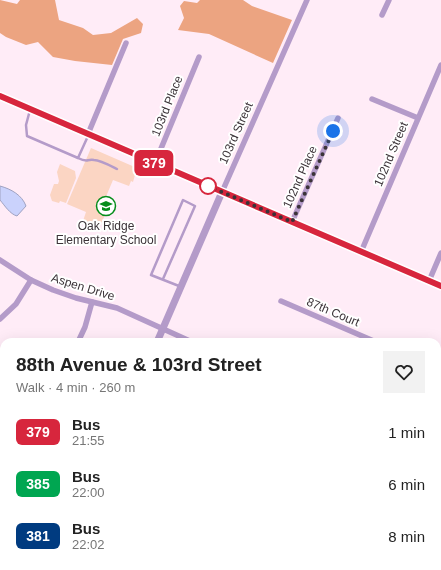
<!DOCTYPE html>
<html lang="en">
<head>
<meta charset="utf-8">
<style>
  body { margin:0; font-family:Arial,sans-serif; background:#f2f2f2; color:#222; height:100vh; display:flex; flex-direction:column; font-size:15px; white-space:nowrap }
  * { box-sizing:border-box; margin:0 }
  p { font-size:13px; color:#767676 }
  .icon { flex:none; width:22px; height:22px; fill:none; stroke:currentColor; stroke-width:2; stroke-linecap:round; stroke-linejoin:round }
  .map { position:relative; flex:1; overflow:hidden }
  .side { position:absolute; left:0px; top:338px; width:441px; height:232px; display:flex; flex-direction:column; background:#fff; border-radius:12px 12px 0 0; box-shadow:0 4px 16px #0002 }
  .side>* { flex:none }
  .badge { padding:0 8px; border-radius:6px; font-size:14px; line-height:26px }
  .you { position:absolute; width:20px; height:20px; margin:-10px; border:3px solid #fff; border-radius:50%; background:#1a73e8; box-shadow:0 0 0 6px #1a73e833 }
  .map>.badge { position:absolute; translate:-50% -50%; box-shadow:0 0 0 2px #fff }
  .round { display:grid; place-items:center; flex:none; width:42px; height:42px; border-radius:0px; background:#f2f2f2 }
  .summary { display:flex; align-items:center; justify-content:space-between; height:68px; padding:0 16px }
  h1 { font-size:19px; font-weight:800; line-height:30px }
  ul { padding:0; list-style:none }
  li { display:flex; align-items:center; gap:12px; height:52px; padding:0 16px }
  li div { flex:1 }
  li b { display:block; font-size:15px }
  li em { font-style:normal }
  li .badge { min-width:44px; font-weight:700; text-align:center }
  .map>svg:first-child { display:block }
</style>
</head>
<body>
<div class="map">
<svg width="441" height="570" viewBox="0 0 441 570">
  <rect width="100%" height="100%" fill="#ffecf7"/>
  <!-- green -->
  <g fill="#fbd5c3">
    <path d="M91,148L137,168L133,182L131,181L129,186L113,180L105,199L111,202L99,228L83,221L86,212L67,204Z"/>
    <path d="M60,164L75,171L76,178L66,203L60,201L59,203L52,201L50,195L54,184H58L59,181L57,172Z"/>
    <path d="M4,521V566H51L49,570H0V531Z"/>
  </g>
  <!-- forest -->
  <g fill="#eca481">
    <path d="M0,0L17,4L20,0H55L59,20L83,28L93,35L111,33L137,18L143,24L141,33L123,39L112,65L75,61L53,57L38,42L26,45L6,37L0,33Z"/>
    <path d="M200,0H243L252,6L292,20L273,63L209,34L178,30L184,18L180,6L184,1L197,3Z"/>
  </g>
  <!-- water -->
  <path fill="#cad2fc" stroke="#9fa2c1" d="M0,186C11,189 22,195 26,206L17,216C10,214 5,206 0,200Z"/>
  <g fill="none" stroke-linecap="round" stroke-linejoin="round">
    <!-- service -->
    <g stroke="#b49bc9" stroke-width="2.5">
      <path d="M30,110L26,125L27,136L78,158L88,136"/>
      <path d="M78,158C88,163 86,159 94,160C100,160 111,166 117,169"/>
      <path d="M163,279L195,206L183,200L151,275L179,286"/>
      <path d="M0,540L3,541L0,548"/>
    </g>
    <!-- minor -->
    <g stroke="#b49bc9" stroke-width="5.5">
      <path d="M382,15L389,0"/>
      <path d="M372,99L418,118"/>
      <path d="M88,134L126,43"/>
      <path d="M155,163L199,57"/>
      <path d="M222,192L307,0"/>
      <path d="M292,222L338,118"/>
      <path d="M361,252L441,65"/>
      <path d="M0,260L31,280L53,290L76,298L117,308L192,342"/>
      <path d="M429,281L441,253"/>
      <path d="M281,301L376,342"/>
      <path d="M0,319L16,304L31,280"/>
      <path d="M78,342L85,327L92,302"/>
      <path d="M437,368L441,370"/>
      <path d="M0,403L4,401"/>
      <path d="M437,447L441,449"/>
      <path d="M0,514L4,505"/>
      <path d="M437,527L441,529"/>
      <path d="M300,566L309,570"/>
      <path d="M334,566L344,570"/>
      <path d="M80,570L81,566"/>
      <path d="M246,570L249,566"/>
      <path d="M391,570L393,566"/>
    </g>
    <!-- tertiary -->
    <g stroke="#b49bc9" stroke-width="7">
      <path d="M0,96L441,286"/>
      <path d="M157,342L222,192"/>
      <path d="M59,570L60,566"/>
    </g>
  </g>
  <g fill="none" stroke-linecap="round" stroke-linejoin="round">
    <!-- line casing -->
    <g stroke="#fff" stroke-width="9">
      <path id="line" d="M0,96L441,286"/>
    </g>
    <!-- line -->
    <use href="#line" stroke="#d7263d" stroke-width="6"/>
    <!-- walk -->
    <path stroke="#3b3338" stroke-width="4" stroke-dasharray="0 7.2" d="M208,186L292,222L333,131"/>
  </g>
  <!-- icons -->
  <defs>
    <g id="school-ring" transform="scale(1)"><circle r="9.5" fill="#fff" stroke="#068d1c" stroke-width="1.5"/><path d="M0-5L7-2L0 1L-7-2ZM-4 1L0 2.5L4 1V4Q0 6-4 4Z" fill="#068d1c"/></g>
  </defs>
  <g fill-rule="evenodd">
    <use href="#school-ring" x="106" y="206"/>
  </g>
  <!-- markers -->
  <circle fill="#fff" stroke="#d7263d" stroke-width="2" cx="208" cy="186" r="8"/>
  <g text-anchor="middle" stroke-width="4" stroke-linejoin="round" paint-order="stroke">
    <!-- street labels -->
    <g font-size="12" fill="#3b3338" stroke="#fff">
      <text transform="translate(167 106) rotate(-68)" y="4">103rd Place</text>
      <text transform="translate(236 133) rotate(-66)" y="4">103rd Street</text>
      <text transform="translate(391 154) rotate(-67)" y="4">102nd Street</text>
      <text transform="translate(300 177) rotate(-66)" y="4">102nd Place</text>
      <text transform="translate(83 287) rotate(17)" y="4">Aspen Drive</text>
      <text transform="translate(333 312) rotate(23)" y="4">87th Court</text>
    </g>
    <!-- poi labels -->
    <g font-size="12" fill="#3b3338" stroke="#fff">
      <text x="106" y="230">Oak Ridge<tspan x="106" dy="14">Elementary School</tspan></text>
    </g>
  </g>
</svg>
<div class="you" style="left:333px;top:131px"></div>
<b class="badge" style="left:154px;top:163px;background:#d7263d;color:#fff">379</b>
<section class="side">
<div class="summary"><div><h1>88th Avenue &amp; 103rd Street</h1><p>Walk · 4 min · 260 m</p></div><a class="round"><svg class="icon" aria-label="heart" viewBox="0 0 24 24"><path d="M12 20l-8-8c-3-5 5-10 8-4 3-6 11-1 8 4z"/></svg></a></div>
<ul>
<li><span class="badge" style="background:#d7263d;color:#fff">379</span><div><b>Bus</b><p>21:55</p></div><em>1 min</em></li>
<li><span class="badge" style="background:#00a651;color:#fff">385</span><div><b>Bus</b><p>22:00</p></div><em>6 min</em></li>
<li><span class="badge" style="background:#003b80;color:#fff">381</span><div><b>Bus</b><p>22:02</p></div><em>8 min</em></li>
</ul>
</section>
</div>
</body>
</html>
